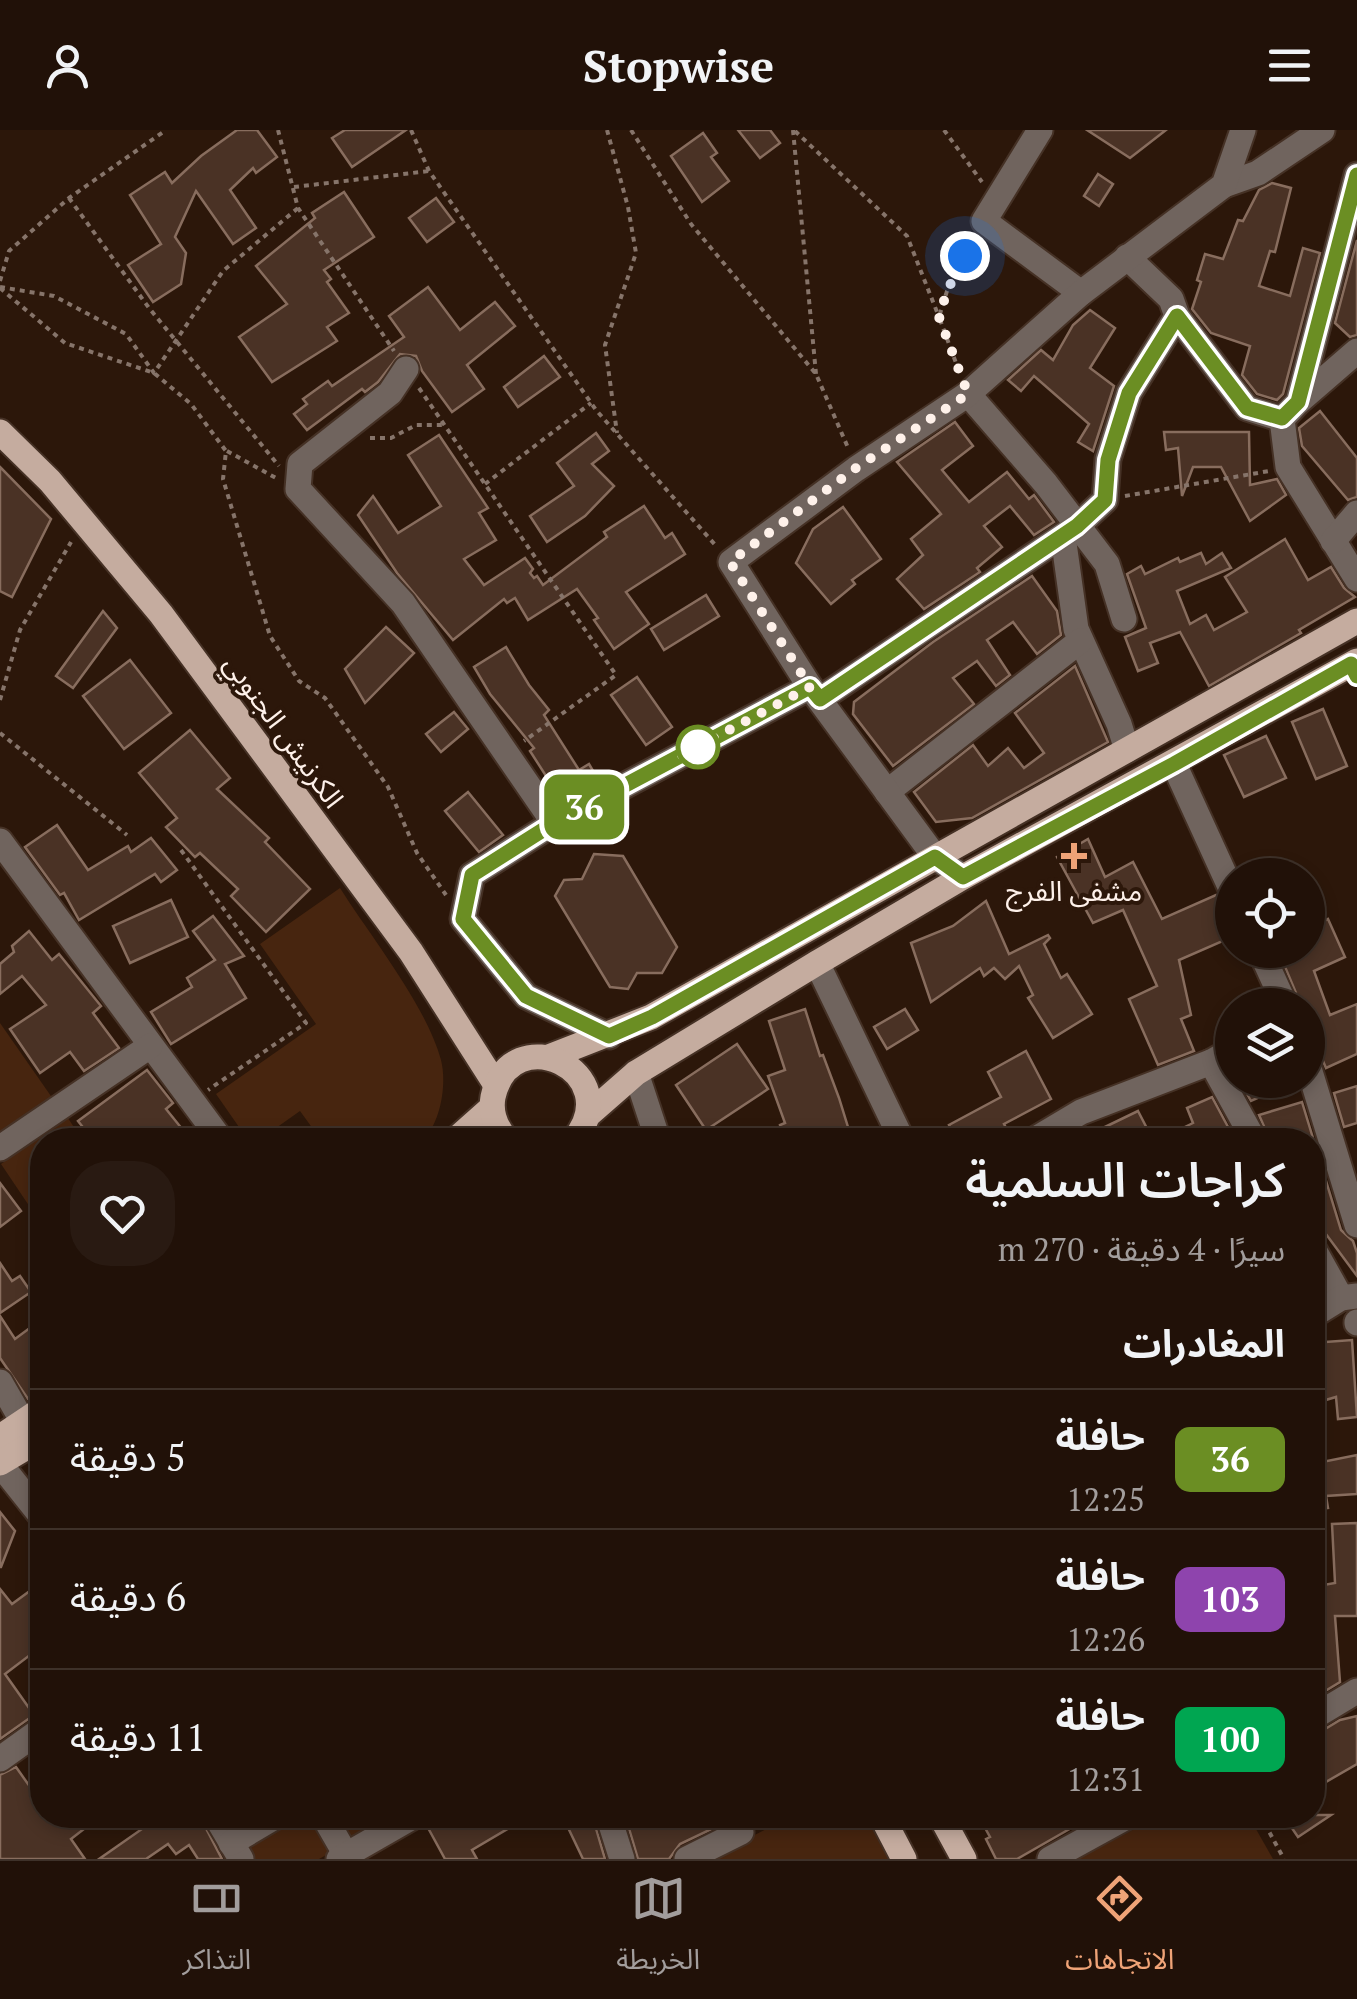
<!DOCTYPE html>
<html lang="ar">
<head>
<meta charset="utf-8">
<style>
  body { margin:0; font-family:"PT Serif","Noto Sans Arabic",serif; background:#291a12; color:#f1f3f6; direction:rtl; height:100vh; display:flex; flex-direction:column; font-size:38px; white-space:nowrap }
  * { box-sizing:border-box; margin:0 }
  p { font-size:32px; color:#a29d9c }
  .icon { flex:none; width:55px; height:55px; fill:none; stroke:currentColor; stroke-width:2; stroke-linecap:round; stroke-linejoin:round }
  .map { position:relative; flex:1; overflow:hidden; direction:ltr }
  .details { position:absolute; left:30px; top:998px; width:1295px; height:700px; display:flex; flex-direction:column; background:#211108; border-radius:40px; box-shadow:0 5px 15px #0003,0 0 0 2px #3e3129; direction:rtl }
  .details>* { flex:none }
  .badge { padding:0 20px; border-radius:15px; font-size:35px; line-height:65px }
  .controls { position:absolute; left:1215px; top:728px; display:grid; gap:20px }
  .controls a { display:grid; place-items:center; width:110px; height:110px; border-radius:50%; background:#211108; box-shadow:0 5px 15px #0003,0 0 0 2px #3e3129; font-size:50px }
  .you { position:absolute; width:50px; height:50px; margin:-25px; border:8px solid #fff; border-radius:50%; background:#1a73e8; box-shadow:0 0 0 15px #1a73e833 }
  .map>.badge { position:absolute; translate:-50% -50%; box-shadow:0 0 0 5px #fff }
  h2 { padding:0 40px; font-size:38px; line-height:90px }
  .round { display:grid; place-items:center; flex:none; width:105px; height:105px; border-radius:40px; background:#291a12 }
  .headline { display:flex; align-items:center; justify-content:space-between; height:170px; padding:0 40px }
  h1 { font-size:48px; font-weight:600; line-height:75px }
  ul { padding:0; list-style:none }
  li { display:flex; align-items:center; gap:30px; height:140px; padding:0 40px; border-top:2px solid #3e3129 }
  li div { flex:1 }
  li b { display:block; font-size:38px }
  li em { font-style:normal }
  li .badge { min-width:110px; font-weight:700; text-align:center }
  header { display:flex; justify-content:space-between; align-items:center; height:130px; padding:0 40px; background:#211108; font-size:45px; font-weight:600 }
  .dock { display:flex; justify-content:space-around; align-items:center; height:140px; border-top:2px solid #3e3129; background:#211108; font-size:28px; color:#a29d9c }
  .dock a { display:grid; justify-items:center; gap:5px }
  .dock .selected { color:#efa377 }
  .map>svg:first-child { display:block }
</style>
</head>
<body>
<header><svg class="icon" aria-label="menu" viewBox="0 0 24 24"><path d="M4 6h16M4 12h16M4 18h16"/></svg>Stopwise<svg class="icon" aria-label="person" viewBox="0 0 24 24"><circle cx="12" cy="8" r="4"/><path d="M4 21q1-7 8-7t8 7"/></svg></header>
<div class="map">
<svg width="1357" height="1729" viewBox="0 0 1357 1729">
  <rect width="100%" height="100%" fill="#2c170a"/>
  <!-- green -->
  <g fill="#47250f">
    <path d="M340,758C371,807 426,875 441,930C447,954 441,992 423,1010H321L300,981L259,1010H248L216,964L316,894L260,814Z"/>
    <path d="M0,893L53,969L0,1004Z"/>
    <path d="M68,988L82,1010H42V1095L1,1034Z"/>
    <path d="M291,1685H317L337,1719L319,1729H248L240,1714Z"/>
    <path d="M334,1685H379L384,1693L350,1713Z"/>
    <path d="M794,1685H865L888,1729H707Z"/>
    <path d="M1161,1685H1248L1273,1729H1078Z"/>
  </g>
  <!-- building -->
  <g fill="#4a3225" stroke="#886d5e" stroke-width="2.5">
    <path d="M237,0H257L277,27L256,43L253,38L230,60L256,98L233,114L196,61L175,107L186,123L181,154L153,172L128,135L161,114L130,65L165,42L172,53L201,26Z"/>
    <path d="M345,0H406L352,37L332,8Z"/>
    <path d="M738,0H770L780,13L760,28Z"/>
    <path d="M1087,0H1166L1130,28Z"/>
    <path d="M703,3L717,23L711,27L729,51L702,72L671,26Z"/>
    <path d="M1098,44L1113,54L1099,76L1084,66Z"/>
    <path d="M1272,53L1291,58L1275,122L1270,121L1259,156L1290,166L1303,118L1320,123L1283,264L1277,270L1257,264L1242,245L1250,216L1211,203L1192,179L1201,152L1197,150L1205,124L1223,129L1238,90L1243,91L1259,60Z"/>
    <path d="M344,62L374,107L324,140L331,149L327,152L349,183L327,197L337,211L272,252L239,207L287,174L256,136L315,88L312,83Z"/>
    <path d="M436,68L454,92L427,112L409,88Z"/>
    <path d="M1357,110V205L1350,207L1335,193Z"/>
    <path d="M428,157L460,200L495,172L515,196L467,235L484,259L452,282L422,241L416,226L400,224L378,252L365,262L362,259L307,300L294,284L307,274L303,269L328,251L332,256L404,207L389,186Z"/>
    <path d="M1090,180L1115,198L1090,238L1114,256L1093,321L1078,312L1089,294L1034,246L1021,261L1008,250L1041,220L1053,230L1073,195Z"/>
    <path d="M544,226L560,247L518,277L504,257Z"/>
    <path d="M1320,281L1357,328V367L1348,370L1302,316L1299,298Z"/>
    <path d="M955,292L973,316L942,340L969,372L1007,342L1029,369L1034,365L1054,392L1034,405L1010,376L984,396L1002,417L977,438L980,442L924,479L897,449L923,425L911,409L941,384L897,332Z"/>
    <path d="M1164,302H1249L1250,355L1277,349L1286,365L1250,391L1221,337H1193L1182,366L1178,318L1166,320Z"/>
    <path d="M596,303L609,321L592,334L614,356L585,386L547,412L530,386L574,356L557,333Z"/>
    <path d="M439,305L488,378L479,383L496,410L464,429L484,455L525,428L533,439L530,443L534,448L537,446L543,455L607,407L604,402L644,376L665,408L672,403L685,424L626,462L649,494L614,519L594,490L598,488L577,459L528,490L515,468L507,473L504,469L453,510L397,443L358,385L373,366L398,403L441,376L408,325Z"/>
    <path d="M0,337L51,389L12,467L0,461Z"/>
    <path d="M843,377L881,429L852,450L855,454L831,474L796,433L813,399Z"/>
    <path d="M1285,409L1308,450L1331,437L1344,458L1355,467L1299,500L1301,503L1209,556L1180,502L1150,513L1158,533L1138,541L1125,507L1146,498L1127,444L1141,436L1145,444L1178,428L1180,432L1201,423L1206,434L1222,423L1231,438L1177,461L1190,494L1206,485L1214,500L1247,482L1225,447Z"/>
    <path d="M1032,446L1057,481L1061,505L1037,524L1013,492L987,510L1010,545L996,556L977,531L953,548L974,574L893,636L853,584L854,572L933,512Z"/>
    <path d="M706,465L719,486L664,520L651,499Z"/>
    <path d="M103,481L117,498L73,558L56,546Z"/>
    <path d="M386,497L414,523L365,573L345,539Z"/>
    <path d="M506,517L529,555L549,580L544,585L579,640L589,634L599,651L566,668L553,646L548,649L530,621L534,618L490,564L474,537Z"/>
    <path d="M130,530L171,583L124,619L83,566Z"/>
    <path d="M1075,536L1108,612L972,688L936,692L914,662L973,615L988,636L1008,618L1024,638L1044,623L1015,583Z"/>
    <path d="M637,547L672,597L646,615L611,565Z"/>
    <path d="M1323,579L1347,636L1316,649L1292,592Z"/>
    <path d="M454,582L468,599L441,622L426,604Z"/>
    <path d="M190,600L230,648L217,659L269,708L265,712L310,759L266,802L231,766L238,759L200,723L195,727L166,697L177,688L139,643Z"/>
    <path d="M1266,606L1286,648L1244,667L1224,625Z"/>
    <path d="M468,662L503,705L479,722L445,681Z"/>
    <path d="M57,695L88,740L128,716L131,722L151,708L177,740L161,752L155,744L79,790L64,763L60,765L25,717Z"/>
    <path d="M1088,709L1105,747L1133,732L1162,789L1216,765L1226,776L1232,790V807L1179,830L1191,885L1181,889L1194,921L1158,935L1129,869L1157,856L1123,780L1093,793L1057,727Z"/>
    <path d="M594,724L623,726L677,817L662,843H637L628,859L610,857L555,766L564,750L582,749Z"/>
    <path d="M171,770L188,807L130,833L113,796Z"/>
    <path d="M986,771L1009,824L1048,805L1050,808L1044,814L1061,848L1067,844L1092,884L1053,908L1028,868L1033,865L1019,836L1005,849L994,838L984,846L980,838L931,872L911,813L953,796Z"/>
    <path d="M213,786L244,826L225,834L246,868L171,914L151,882L192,857L187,848L215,830L193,801Z"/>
    <path d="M1328,789L1345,827L1314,841L1330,885L1357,874V924L1326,938L1320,924L1313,920L1308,903V875H1301L1278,820H1308V798Z"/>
    <path d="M29,801L52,830L59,824L101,876L93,883L119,918L84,941L70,922L40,943L10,899L46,875L22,846L0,864V834L14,822L12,816Z"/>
    <path d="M805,879L820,926L823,925L839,968L852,1010H784L780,995L785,993L768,946L785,940L769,891Z"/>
    <path d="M905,879L918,900L887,919L874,897Z"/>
    <path d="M737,914L768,959L706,1000L676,955Z"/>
    <path d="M1026,921L1051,969L1004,994L1013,1010H957L949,995L1001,967L988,942Z"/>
    <path d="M147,940L173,973L166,979L191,1010H93L78,991Z"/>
    <path d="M1239,950H1296V951L1251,971Z"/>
    <path d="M1357,956V993L1344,997L1334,963Z"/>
    <path d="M1212,967L1235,1010H1158L1193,993L1187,978Z"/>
    <path d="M1302,972L1341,1100L1353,1111L1357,1123V1146L1317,1092L1324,1090L1312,1076V1010H1270L1259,985Z"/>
    <path d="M1138,981L1153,1010H1078Z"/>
    <path d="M0,1053L21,1081L0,1097Z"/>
    <path d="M0,1133L12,1151L20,1146L31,1162L0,1183Z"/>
    <path d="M0,1186L15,1209L42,1189V1263L28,1269L0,1228Z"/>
    <path d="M1352,1210L1357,1287L1338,1289L1336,1267L1312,1274V1213Z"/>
    <path d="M1357,1325V1364L1326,1366L1328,1378L1312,1380V1334Z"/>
    <path d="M0,1382L15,1401L1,1437H0Z"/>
    <path d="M1357,1393V1486H1335L1340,1552L1312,1569V1457L1335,1453L1332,1394Z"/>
    <path d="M42,1452V1516L5,1544L34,1585L0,1609V1459L12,1474Z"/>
    <path d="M1357,1586V1634L1312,1660V1607L1340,1590Z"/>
    <path d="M16,1637L28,1654L42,1644V1685H102L71,1709L85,1729H0V1645Z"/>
    <path d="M133,1685H199L222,1729H198L189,1715L176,1724L168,1714L146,1729H99L142,1699Z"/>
    <path d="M432,1685H531L472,1720L477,1729H445L427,1696Z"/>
    <path d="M562,1685H592L605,1729H583Z"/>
    <path d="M625,1685H717L720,1695L680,1714L669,1729H638Z"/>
    <path d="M978,1685H1006L1012,1695L1032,1685H1094L1017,1729H996L986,1709L990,1707Z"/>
    <path d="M1283,1685H1331L1298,1707Z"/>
  </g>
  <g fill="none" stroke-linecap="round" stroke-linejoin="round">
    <!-- minor casing -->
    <g stroke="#453125" stroke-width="29">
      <g id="minor">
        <path d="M1040,0L984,91L1081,163"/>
        <path d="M1357,45L1298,272L1282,289L1288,337L1357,449"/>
        <path d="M1224,55L1258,43L1322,0"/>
        <path d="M1127,127L1171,169L1177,186L1247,278L1282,289"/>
        <path d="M406,239L390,263L300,334L298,359L403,473L554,693"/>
        <path d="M968,264L1046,354L1107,434L1124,489"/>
        <path d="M1298,272L1357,221"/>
        <path d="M1063,406L1076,499L1119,594L1127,620"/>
        <path d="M1333,411L1357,383"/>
        <path d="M820,569L1077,396L1105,370L1108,329L1129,263L1177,186"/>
        <path d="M1174,634L1232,761"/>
        <path d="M887,662L1080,511"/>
        <path d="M0,711L221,1010"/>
        <path d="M963,747L935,727L810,557L731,432L856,339L968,264L1081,163L1224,55L1243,0"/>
        <path d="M1260,820L1285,875"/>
        <path d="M817,833L902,1010"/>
        <path d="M609,906L526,866L463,789L472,745L554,693L810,557"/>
        <path d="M1211,932L1254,1010"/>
        <path d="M1308,935L1357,1095"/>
        <path d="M636,943L658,1010"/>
        <path d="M1034,1010L1081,982L1211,932L1232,920"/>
        <path d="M0,1018L150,916"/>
        <path d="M1312,1116L1341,1168"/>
        <path d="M1312,1186L1341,1168L1357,1166"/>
        <path d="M1357,1192V1193"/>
        <path d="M0,1252L23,1292"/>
        <path d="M0,1334L42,1387"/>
        <path d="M1312,1588L1357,1561"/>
        <path d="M0,1629L42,1599"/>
        <path d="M215,1685L241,1729"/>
        <path d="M323,1685L346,1725"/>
        <path d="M608,1685L622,1729"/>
        <path d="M231,1713L278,1685"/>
        <path d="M339,1729L416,1685"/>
        <path d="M687,1729L741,1702L733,1685"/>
        <path d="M1050,1729L1130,1685"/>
      </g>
    </g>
    <!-- major casing -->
    <g stroke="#453125" stroke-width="29">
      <g id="major">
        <path d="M0,302L50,351L161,484L411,822L496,955"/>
        <path d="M549,927L651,887L1357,491"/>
        <path d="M588,985L636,943L817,833L963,747L1357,531"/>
        <path d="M455,1010L491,978"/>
        <path d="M507,1010C496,998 490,984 493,967C511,886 629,942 574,1010"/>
        <path d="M0,1307L42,1279"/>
        <path d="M0,1333L42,1308"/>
        <path d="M881,1685L904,1729"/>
        <path d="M940,1685L964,1729"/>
      </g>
    </g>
    <!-- path -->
    <g stroke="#86746a" stroke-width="4" stroke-dasharray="5 5" stroke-linecap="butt">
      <path d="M278,0L298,78L394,221"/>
      <path d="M411,0L429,41L596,280L717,417"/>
      <path d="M607,0L628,77L636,123L605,215L617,303"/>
      <path d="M631,0L691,94L816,244L849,320"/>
      <path d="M793,0L816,244"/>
      <path d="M944,0L982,52"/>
      <path d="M795,1L907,106L939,187"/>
      <path d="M294,57L429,41"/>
      <path d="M69,68L149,178L279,336"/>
      <path d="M0,151L9,121L69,68L166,0"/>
      <path d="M0,157L54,166L126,204L154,243L223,141L298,78"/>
      <path d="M0,158L65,213L154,243L191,274L226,321L223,349L270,506L299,551L325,568L388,657L417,723L446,765"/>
      <path d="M959,241L939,187L947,161L975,108"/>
      <path d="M419,258L616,545L524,611"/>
      <path d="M370,308H391L416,295H442"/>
      <path d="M227,321L276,348"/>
      <path d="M485,354L591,273"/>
      <path d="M1125,366L1269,341"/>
      <path d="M0,570L20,500L71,412"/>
      <path d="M0,603L127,705"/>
      <path d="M181,720L306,893L208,960"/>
      <path d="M1312,1394H1316"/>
      <path d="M1260,1685L1284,1729"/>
    </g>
    <!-- minor -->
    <use href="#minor" stroke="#70645e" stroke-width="25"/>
    <!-- major -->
    <use href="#major" stroke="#c5ac9f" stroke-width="25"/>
  </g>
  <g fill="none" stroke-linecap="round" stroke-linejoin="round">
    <!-- line casing -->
    <g stroke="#fff" stroke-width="22">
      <path id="line" d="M1357,45L1298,272L1282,288L1247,278L1177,186L1129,263L1108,330L1105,370L1077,396L820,569L810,557L554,693L472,745L463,789L526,866L609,906L652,887L935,727L963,747L1174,634L1351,534L1357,546"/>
    </g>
    <!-- line -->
    <use href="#line" stroke="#6b8e23" stroke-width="15"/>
    <!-- walk -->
    <path stroke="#fef1ea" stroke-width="10" stroke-dasharray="0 18" d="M698,617L682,625L810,557L730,432L856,338L968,264L939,187L947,161L965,126"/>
  </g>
  <!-- markers -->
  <circle fill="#fff" stroke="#6b8e23" stroke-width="5" cx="698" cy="617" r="20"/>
  <path fill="#efa377" stroke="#2c170a" stroke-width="4" d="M1069 711h10v10h10v10h-10v10h-10v-10h-10v-10h10z"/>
  <g text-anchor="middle" stroke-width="8" stroke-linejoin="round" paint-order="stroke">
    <!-- street labels -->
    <g font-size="28" fill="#fef1ea" stroke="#2c170a">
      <text transform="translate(284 601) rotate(54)" y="10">الكرنيش الجنوبي</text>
    </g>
    <!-- poi labels -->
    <g font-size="28" fill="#fef1ea" stroke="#2c170a">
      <text x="1074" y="771">مشفى الفرج</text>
    </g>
  </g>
</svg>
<div class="controls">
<a><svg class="icon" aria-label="locate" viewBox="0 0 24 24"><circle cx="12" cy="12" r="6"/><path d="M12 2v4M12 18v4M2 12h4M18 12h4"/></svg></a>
<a><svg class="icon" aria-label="layers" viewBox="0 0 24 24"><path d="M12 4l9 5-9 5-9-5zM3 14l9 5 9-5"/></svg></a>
</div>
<div class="you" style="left:965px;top:126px"></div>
<b class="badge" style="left:584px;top:677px;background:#6b8e23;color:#fff">36</b>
<section class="details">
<div class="headline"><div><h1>كراجات السلمية</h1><p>سيرًا · 4 دقيقة · 270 m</p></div><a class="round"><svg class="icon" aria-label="heart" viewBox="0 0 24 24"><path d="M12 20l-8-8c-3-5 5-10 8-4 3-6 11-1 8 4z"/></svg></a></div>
<h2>المغادرات</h2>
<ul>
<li><span class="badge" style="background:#6b8e23;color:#fff">36</span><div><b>حافلة</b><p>12:25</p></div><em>5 دقيقة</em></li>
<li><span class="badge" style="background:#8e44ad;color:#fff">103</span><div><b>حافلة</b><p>12:26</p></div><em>6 دقيقة</em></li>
<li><span class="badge" style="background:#00a651;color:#fff">100</span><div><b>حافلة</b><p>12:31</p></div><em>11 دقيقة</em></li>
</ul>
</section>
</div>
<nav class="dock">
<a class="selected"><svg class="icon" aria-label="directions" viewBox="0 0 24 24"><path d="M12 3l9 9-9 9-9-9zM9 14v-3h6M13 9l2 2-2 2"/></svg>الاتجاهات</a>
<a><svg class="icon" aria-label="map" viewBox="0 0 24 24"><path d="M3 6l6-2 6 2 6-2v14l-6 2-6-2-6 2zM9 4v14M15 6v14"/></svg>الخريطة</a>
<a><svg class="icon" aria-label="tickets" viewBox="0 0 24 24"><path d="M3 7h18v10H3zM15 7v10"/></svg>التذاكر</a>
</nav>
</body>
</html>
